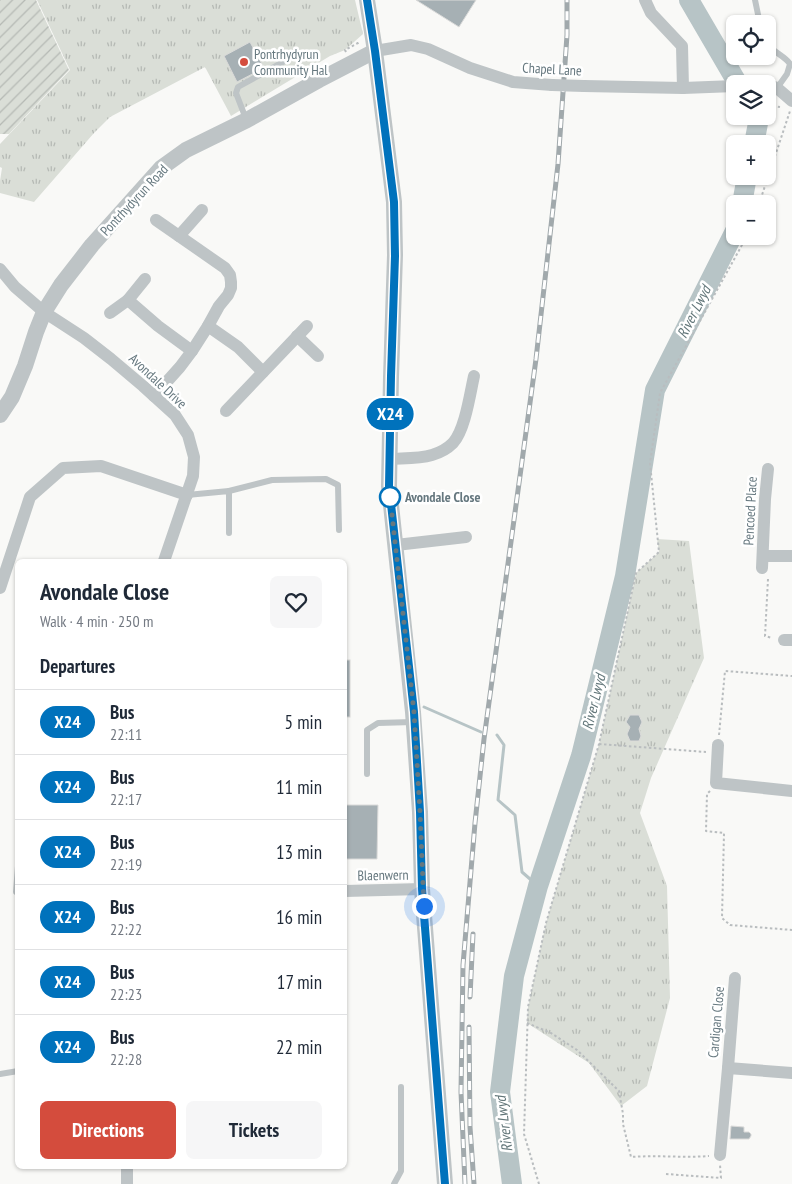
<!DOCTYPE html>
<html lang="en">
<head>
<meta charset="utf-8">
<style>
  body { margin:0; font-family:"PT Sans Narrow",sans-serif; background:#f6f6f7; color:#1f2937; height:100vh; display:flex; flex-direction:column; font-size:19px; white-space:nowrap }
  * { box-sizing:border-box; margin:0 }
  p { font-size:16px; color:#747a83 }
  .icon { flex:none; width:28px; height:28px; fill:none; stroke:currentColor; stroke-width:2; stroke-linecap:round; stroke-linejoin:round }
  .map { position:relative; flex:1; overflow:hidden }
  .sheet { position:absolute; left:15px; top:559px; width:332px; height:610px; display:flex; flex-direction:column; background:#fff; border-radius:8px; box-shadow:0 1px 4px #0004 }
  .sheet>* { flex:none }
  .badge { padding:0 10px; border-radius:16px; font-size:18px; line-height:32px }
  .buttons { position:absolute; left:726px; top:15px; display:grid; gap:10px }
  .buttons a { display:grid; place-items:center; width:50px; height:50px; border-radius:8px; background:#fff; box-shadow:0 1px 4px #0004; font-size:25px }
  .you { position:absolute; width:25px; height:25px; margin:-12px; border:4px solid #fff; border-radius:50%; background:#1a73e8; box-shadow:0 0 0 8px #1a73e833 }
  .map>.badge { position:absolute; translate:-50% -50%; box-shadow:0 0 0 2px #fff }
  h2 { padding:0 25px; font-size:19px; line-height:45px }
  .round { display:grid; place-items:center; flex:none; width:52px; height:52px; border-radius:8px; background:#f6f6f7 }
  .headline { display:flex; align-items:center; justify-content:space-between; height:85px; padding:0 25px }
  h1 { font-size:24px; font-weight:600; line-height:38px }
  .primary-button { display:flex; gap:10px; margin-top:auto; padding:10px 25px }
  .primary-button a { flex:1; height:58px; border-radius:8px; background:#d44c3d; color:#fff; font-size:20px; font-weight:600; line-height:58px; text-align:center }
  .primary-button a+a { background:#f6f6f7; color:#1f2937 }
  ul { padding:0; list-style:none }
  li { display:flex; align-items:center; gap:15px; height:65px; padding:0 25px; border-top:1px solid #e0e1e3 }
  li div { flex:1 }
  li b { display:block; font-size:19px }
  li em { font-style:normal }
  li .badge { min-width:55px; font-weight:700; text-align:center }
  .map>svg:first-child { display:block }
</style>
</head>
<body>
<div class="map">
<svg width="792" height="1184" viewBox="0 0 792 1184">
  <defs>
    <pattern id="park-tufts" width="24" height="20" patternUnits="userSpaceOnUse" patternTransform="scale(1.25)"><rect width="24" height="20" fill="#daded7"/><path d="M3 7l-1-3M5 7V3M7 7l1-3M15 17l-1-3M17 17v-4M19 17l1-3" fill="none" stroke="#b5b9b4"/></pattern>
    <pattern id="garden-furrows" width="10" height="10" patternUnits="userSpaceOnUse" patternTransform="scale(1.25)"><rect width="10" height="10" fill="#daded7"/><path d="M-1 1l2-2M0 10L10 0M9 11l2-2" fill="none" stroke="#b5b9b4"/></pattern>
  </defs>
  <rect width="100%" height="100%" fill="#f9f9f7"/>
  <!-- park -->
  <g fill="url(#park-tufts)">
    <path d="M37,0H355L363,34L345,50L330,56L231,116L205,67L110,117L94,133L34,202L0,193V181L2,168L0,167V144L70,70Z"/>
    <path d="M657,539L689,541L704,658L651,778L640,813L667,886L670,998L647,1086L621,1106L589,1063L527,1023L528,1007L546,923L599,744L636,573L659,552Z"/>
  </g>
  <!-- garden -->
  <path fill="url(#garden-furrows)" d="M0,0H36L69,70L9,134H0Z"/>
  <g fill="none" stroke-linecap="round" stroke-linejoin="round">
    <!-- stream -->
    <g stroke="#b7c4c6" stroke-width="3">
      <path d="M424,707L481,732"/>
      <path d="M497,735L504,745L498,800L515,815L522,872L538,886"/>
    </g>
    <!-- river -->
    <g stroke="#b7c4c6" stroke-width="20">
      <path d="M689,0L738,84"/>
      <path d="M754,144L759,118L758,116"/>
      <path d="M742,204L747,176"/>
      <path d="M512,1184L500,1092L514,976L538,886L581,756L625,576L655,390L735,231"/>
    </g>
  </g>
  <!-- building -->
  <g fill="#a6b0b4" stroke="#dbdbda">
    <path d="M416,0H476L459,27Z"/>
    <path d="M250,42L264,68L237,82L224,56Z"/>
    <rect x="345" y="660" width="5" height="57"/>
    <path d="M630,715H639L642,722L639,729L641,736L639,741H630L627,734L630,727L626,722Z"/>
    <path d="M345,805H378L377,859H345Z"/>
    <path d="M731,1126L744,1127V1132H749L751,1134V1136L749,1139H730Z"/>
  </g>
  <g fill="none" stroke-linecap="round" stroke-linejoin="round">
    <!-- path -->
    <g stroke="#b9bdbf" stroke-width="2" stroke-dasharray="2.5 2.5" stroke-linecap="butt">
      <path d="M346,52L345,50L358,43L359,41"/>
      <path d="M768,105L780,107"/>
      <path d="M759,204L790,111"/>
      <path d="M768,579L765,636L772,638"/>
      <path d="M719,735L725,671L792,676"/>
      <path d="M599,744L706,752"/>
      <path d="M710,791L707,794L706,831L724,833L722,918L730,925L792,930"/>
      <path d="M527,1023L551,1033L577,1050L619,1091L623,1114V1124L631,1157C657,1155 683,1158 709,1156"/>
      <path d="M666,1174L721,1178L720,1165"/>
      <path d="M539,1184L524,1134L528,1007L546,923L599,744L636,573L659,552L650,463L660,393L747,236"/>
    </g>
    <!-- service -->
    <g stroke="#bec4c6" stroke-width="6">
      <path d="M755,0L760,24"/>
      <path d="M768,45C775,53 786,57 790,64L787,74L777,88"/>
      <path d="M246,119L236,93L238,87L299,53"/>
      <path d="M229,491L272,480L326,479L338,485L339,530"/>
      <path d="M187,495L229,491V533"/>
      <path d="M367,774V730L378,723L413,722"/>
      <path d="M18,866L16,892L18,893"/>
      <path d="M0,1074L18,1071"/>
      <path d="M394,1184L401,1171V1087"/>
    </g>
    <!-- minor -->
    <g stroke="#bec4c6" stroke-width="12">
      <path d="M645,0L651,13L682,46L683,88"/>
      <path d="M375,51L411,45L428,49L470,68L513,82L552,85"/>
      <path d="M768,85L777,88L792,101"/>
      <path d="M584,86L683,88L735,86"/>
      <path d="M179,236L202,210"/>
      <path d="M0,269L15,287L44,312L84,338L111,359L143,386L175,415L188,435L194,457L193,476L164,561"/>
      <path d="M128,300L158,326L192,351"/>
      <path d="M110,313L128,300L145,279"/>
      <path d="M208,326L238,347L263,372"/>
      <path d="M297,336L318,356"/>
      <path d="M154,396L180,367L192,351L208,326L219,306L228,295L231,288V282L230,275L225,268L156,220"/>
      <path d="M226,411L307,326"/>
      <path d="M389,459C403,458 418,459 432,455C439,453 447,449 453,443C465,430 470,394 474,376"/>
      <path d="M396,545L466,537"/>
      <path d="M763,556H792"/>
      <path d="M762,568L765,499L768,469"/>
      <path d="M0,588L30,497L63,468L101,466L187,495"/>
      <path d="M784,640H792"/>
      <path d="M718,745L716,783L792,791"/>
      <path d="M345,891L422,889"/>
      <path d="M728,1068L735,978"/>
      <path d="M720,1155L728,1068L792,1073"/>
      <path d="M127,1184V1166"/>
    </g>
    <!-- tertiary -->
    <g stroke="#bec4c6" stroke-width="16">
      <path d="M367,0L375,51L394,202L395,255L391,377L389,486L413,712L420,812L422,889L445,1184"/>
      <path d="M0,415L12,397L25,366L36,332L44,312L61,285L92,245L161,168L186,150L247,120L319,80L375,51"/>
    </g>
    <!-- rail casing -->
    <g stroke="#a1a9ac" stroke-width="5">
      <g id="rail">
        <path d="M470,997L473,934"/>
        <path d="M469,1027L470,1127L474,1184"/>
        <path d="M465,1184L461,1092L463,965L475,823L484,739L536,359L558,164L567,35V0"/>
      </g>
    </g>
    <!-- rail -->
    <use href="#rail" stroke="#fff" stroke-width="3" stroke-dasharray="9" stroke-linecap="butt"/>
    <!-- minor-bridge -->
    <path stroke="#bec4c6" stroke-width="12" d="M552,85L584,86"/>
  </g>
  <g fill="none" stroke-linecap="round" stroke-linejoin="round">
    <!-- line casing -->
    <g stroke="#fff" stroke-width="11">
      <path id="line" d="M367,0L375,51L394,202L395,256L391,376L389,486L414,712L420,812L422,889L445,1184"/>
    </g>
    <!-- line -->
    <use href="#line" stroke="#0072bc" stroke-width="8"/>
    <!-- walk -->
    <path stroke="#66787f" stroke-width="5" stroke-dasharray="0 9" d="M390,497L414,712L420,812L424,906"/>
  </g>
  <!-- markers -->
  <circle fill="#d44c3d" stroke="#fff" stroke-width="2" cx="244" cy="62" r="5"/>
  <circle fill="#fff" stroke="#0072bc" stroke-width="2.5" cx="390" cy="497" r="10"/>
  <g text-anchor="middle" stroke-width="5" stroke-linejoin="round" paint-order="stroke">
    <!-- poi labels -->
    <g font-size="14" fill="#66787f" stroke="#fff" text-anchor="start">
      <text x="254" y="59">Pontrhydyrun<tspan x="254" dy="16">Community Hal</tspan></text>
    </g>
    <!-- street labels -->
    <g font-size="14" fill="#66787f" stroke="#fff">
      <text transform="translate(552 69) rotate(3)" y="5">Chapel Lane</text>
      <text transform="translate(134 200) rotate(-47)" y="5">Pontrhydyrun Road</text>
      <text transform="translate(158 381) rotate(43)" y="5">Avondale Drive</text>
      <text transform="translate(750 511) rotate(-87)" y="5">Pencoed Place</text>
      <text transform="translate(383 875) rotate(-1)" y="5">Blaenwern</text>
      <text transform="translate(716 1022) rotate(-85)" y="5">Cardigan Close</text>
    </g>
    <!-- stop labels -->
    <g font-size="14" font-weight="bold" fill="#66787f" stroke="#fff" text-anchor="start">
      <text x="405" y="502">Avondale Close</text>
    </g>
    <!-- water labels -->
    <g font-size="15" font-style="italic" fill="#627679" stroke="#fff">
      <text transform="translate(694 312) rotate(-63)" y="5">River Lwyd</text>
      <text transform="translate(594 702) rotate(-76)" y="5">River Lwyd</text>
      <text transform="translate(504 1124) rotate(-97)" y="5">River Lwyd</text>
    </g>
  </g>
</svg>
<div class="buttons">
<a><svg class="icon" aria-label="locate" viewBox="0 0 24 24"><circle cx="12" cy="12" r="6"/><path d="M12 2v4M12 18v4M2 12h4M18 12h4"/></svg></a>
<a><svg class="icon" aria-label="layers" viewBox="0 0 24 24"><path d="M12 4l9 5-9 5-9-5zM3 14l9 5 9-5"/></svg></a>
<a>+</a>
<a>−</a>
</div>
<div class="you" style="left:424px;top:906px"></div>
<b class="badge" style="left:390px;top:414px;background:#0072bc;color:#fff">X24</b>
<section class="sheet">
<div class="headline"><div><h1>Avondale Close</h1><p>Walk · 4 min · 250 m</p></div><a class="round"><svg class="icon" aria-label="heart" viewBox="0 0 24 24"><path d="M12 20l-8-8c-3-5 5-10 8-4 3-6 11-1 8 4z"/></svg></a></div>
<h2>Departures</h2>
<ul>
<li><span class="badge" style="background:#0072bc;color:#fff">X24</span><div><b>Bus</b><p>22:11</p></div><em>5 min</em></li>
<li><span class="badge" style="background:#0072bc;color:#fff">X24</span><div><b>Bus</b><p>22:17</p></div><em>11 min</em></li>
<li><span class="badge" style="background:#0072bc;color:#fff">X24</span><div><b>Bus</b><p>22:19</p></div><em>13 min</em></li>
<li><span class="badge" style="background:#0072bc;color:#fff">X24</span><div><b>Bus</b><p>22:22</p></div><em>16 min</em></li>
<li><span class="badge" style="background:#0072bc;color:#fff">X24</span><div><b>Bus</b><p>22:23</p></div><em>17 min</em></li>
<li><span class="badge" style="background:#0072bc;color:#fff">X24</span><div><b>Bus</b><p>22:28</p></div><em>22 min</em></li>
</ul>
<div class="primary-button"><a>Directions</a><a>Tickets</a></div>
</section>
</div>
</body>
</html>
